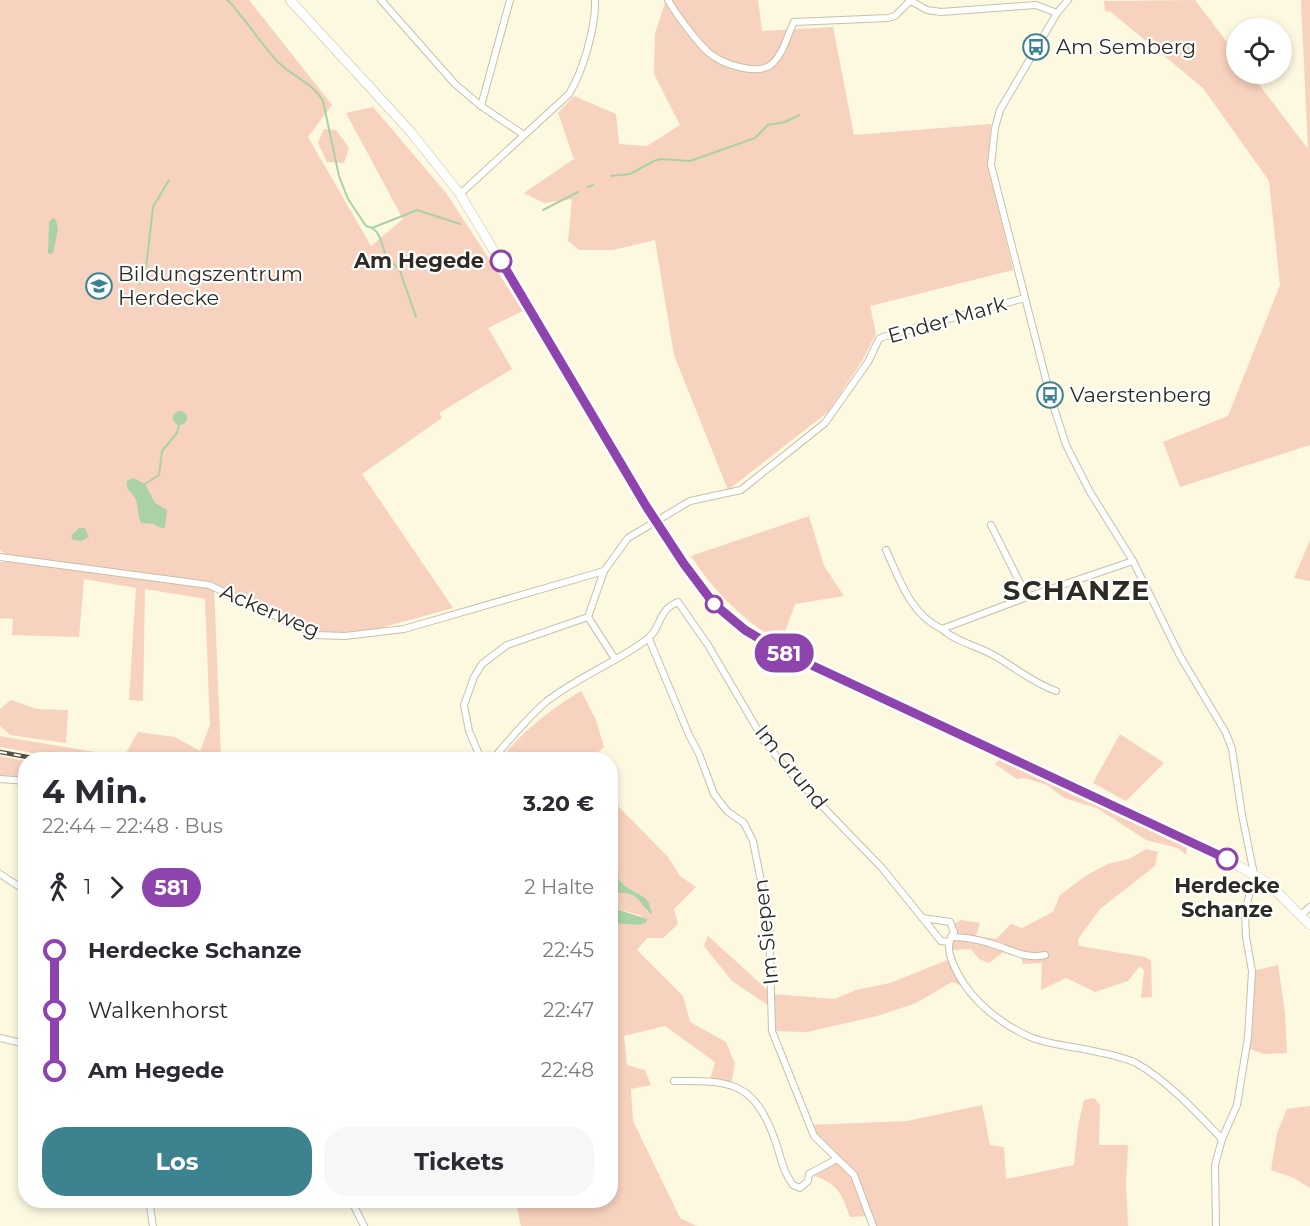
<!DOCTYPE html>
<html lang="de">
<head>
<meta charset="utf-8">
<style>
  body { margin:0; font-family:Montserrat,sans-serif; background:#f7f7f7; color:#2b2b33; height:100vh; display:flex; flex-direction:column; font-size:22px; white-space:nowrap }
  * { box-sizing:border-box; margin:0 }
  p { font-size:20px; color:#7c7c81 }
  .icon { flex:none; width:33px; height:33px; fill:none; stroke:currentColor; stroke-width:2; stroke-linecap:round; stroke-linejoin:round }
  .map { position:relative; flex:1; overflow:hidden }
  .drawer { position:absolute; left:18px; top:752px; width:600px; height:456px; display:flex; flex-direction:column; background:#fff; border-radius:24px; box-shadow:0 3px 9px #0003 }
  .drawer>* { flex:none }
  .badge { padding:0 12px; border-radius:20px; font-size:21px; line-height:39px }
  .controls { position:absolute; left:1226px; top:18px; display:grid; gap:12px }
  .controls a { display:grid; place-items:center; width:66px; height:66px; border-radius:50%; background:#fff; box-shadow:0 3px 9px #0003; font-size:30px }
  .map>.badge { position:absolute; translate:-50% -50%; box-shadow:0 0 0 3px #fff }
  .legs { display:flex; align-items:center; gap:9px; height:66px; padding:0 24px; font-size:20px }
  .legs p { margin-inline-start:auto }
  .overview { display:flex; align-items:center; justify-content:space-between; height:102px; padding:0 24px }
  h1 { font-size:33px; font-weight:700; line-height:45px }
  .action { display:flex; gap:12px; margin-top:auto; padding:12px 24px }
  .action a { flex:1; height:69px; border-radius:24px; background:#3d828f; color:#fff; font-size:24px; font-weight:700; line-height:69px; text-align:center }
  .action a+a { background:#f7f7f7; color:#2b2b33 }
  ul { padding:0 24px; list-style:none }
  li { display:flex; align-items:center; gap:21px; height:60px; font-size:22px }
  li i { display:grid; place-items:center; width:9px; height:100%; margin:0 8px; background:currentColor }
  li i::after { content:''; width:15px; height:15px; margin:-8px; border:4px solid; border-radius:50%; background:#fff }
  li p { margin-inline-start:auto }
  li:first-child i { background:linear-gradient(#0000 50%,currentColor 0) }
  li:last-child i { background:linear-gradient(currentColor 50%,#0000 0) }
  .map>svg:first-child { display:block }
</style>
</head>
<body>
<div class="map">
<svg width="1310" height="1226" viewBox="0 0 1310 1226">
  <rect width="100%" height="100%" fill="#fdf8e0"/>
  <!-- green -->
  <g fill="#f7d2be">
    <path d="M0,0H249L332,105L308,137L371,246L403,219L346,113L373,107L446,193L523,311L488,328L512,369L439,413L442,418L362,474L453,608L369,631L352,634L322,633L214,586L221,759H66L0,747V736L124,757L138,732L175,737L200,751L210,725L205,599L145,589L143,701L129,700L136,588L84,579L79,637L12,635L13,619L0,618V562H13L0,550Z"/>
    <path d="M666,0H758L762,31L833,27L854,135L991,124L988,164L1013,270L870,306L876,334L862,361L828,412L728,490L674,355L655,240L613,250H579L568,241L572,199L544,203L524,193L574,159L558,113L574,96L616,114L619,144L647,146L680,125L654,74L655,34Z"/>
    <path d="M1195,0L1236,54V74H1251L1308,149L1301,0H1310V445L1180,487L1163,442L1228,416L1280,285L1269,181L1203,88L1111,12L1105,11L1104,1Z"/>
    <path d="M324,129L336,130L349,148L344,163L327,162L318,143Z"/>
    <path d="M809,516L824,566L844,596L795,604L781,643C743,620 715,593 691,556Z"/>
    <path d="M1310,540V581L1294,578Z"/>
    <path d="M581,691L596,720L604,747L591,759H501C522,731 551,709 581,691Z"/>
    <path d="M11,700L37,709L68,710L66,743L10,735L0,726V709Z"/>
    <path d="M1120,734L1164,763L1126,801L1093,783Z"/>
    <path d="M1004,754L1187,845L1186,855L1178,848L1146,840L1097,808L1064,798L1047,785L1025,778L1017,779L995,764Z"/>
    <path d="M0,756L25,761V778L0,775Z"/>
    <path d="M611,799L668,857L680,876L696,887L674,909L678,924L663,938H647L637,950L683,996L690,1022L726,1042L735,1064L731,1084L710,1080L715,1062L665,1026L624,1036L627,1065L645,1070L651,1085L631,1089L633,1121L680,1218L697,1226H521L515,1200H610L611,926C623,920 632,928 647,922V920L639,915L613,908L611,900L617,893C632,892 642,898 647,912L652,908L643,896L626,887L611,872Z"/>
    <path d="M1146,849L1158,852L1155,866L1100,909L1078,939L1079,946L1145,957L1151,961L1152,997L1141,998L1144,971L1140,966L1128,981L1095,992L1066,978L1041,990L1042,963L1023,964L1019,951L1009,948L989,963L979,959L971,949L949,950L952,925L961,920L980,923L976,936L996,939L1011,924L1022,928L1053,912L1060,895L1087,875L1108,864L1129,859Z"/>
    <path d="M708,936L772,994L835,999L856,990L890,983L950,959L966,987L952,982L916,1003L877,1016L807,1032L772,1031V1008L732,981L704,946Z"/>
    <path d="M1278,965L1285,1013L1287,1053L1264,1054L1247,1048L1252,971Z"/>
    <path d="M1094,1098L1100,1105L1099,1145H1128L1126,1183L1128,1226H873L869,1216L850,1217C840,1190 838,1184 809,1174L837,1158L814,1136L810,1125L907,1121L982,1105L990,1145L1004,1147L1006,1179L1074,1165L1078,1126L1084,1100Z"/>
    <path d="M1310,1106V1188L1294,1178L1271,1170L1277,1133L1287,1109Z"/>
  </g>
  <!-- water -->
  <g fill="#aad2a6">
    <path d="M53,218L56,220L58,230L53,253L51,254L48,253L49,222Z"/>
    <circle cx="180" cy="418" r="7"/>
    <path d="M133,478L145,484L155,503L167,510L165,528H161L153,524L141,523C137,515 139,505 135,498C131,490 125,491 127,481Z"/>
    <path d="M79,528H85L89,537L81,541L73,540L71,536Z"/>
    <path d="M611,872C617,875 619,881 625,886C637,895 649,894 652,913L651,914C638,902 639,892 617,893L611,902Z"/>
    <path d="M610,905L613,908L647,919V922C635,929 623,920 611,926Z"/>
  </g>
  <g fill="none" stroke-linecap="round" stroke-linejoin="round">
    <!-- stream -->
    <g stroke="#aad2a6" stroke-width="2">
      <path d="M227,0C234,5 236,11 242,17C254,31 264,48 277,61C291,76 312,82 323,101L339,176L348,199L366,226L372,228L417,210L460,224"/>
      <path d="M611,176L630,174L654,161L661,159L690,161L755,138L768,125L785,122L799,115"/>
      <path d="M588,187L593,185"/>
      <path d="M543,210L578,192"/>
      <path d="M372,228C382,234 381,246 386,255C390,262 397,265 400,271L416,317"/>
      <path d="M139,284L146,268L153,207L169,180"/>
      <path d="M145,484L159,475L162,451L177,433L179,424"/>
    </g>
    <!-- street casing -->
    <g stroke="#c6c1aa" stroke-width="8">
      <g id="street">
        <path d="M381,0L455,84L481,106L524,135"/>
        <path d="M668,0C676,14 696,41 708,52C721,64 759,77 773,63C784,52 787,36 794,22L888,18L895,16L910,1"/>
        <path d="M909,0L927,10L941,12L1036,5L1057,13"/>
        <path d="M1068,0L1057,13L1000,110L995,128L991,165L1050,395L1066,445L1090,492L1133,561L1180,656L1226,733L1232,749L1242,815L1254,874L1245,913L1246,937L1252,971L1248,1037L1237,1105L1222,1139L1215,1165L1216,1226"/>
        <path d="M481,106L510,0"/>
        <path d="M460,194L569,94C583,71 596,27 595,0"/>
        <path d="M991,525L1027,597"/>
        <path d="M886,550C900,580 910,614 942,629L1027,597L1133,561"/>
        <path d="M0,557L209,585L316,635L345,636L404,629L604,571"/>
        <path d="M588,617L615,659"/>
        <path d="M942,629C956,642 978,646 995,656C1016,668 1033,683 1056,691"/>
        <path d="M649,639L689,735L699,754L714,794L727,811L744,823L753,841L769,922L772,1031L814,1136L854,1175L873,1226"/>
        <path d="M481,759L469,731L464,705L474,677L482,664L507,645L588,617L604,571L628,538L690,501L741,490L825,423L868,362L879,339L883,337L1025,298"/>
        <path d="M493,759C510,739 527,718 547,701C578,677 615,663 646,640C662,629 657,610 678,602L708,645L766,744L797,780L882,868L941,941L949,942"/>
        <path d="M0,779L26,781"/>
        <path d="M0,874L26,891"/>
        <path d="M1301,915L1310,907"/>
        <path d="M923,918L950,922L954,932C944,947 951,960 958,974C973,1002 1001,1024 1030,1037C1047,1044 1069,1046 1088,1050C1103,1053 1122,1056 1136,1063C1169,1082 1196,1112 1222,1139"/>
        <path d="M951,937C964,937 976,939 989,943C1008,948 1025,960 1045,955"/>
        <path d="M0,1038L26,1044"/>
        <path d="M674,1081C732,1080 755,1082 776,1143C781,1158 783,1172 793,1185L800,1188L808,1181L809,1174L837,1159"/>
        <path d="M149,1200L153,1226"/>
        <path d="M351,1200L364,1226"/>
      </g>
    </g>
    <!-- secondary casing -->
    <g stroke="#c6c1aa" stroke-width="10">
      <path id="secondary" d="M290,0L410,131L460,194L647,506L699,585L714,604L745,630L779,650L1230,861L1268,883L1310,925"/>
    </g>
    <!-- street -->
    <use href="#street" stroke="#fff" stroke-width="6"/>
    <!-- secondary -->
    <use href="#secondary" stroke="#fff" stroke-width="9"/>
    <!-- rail casing -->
    <g stroke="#535044" stroke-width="4.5">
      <path id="rail" d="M0,752L38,759"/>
    </g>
    <!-- rail -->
    <use href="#rail" stroke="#fff" stroke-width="2" stroke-dasharray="7" stroke-linecap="butt"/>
  </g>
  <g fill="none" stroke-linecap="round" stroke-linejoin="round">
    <!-- line-1 casing -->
    <g stroke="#fff" stroke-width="14">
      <path id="line-1" d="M501,261L646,506L684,564L714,604L745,630L779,650L1227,859"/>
    </g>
    <!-- line-1 -->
    <use href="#line-1" stroke="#8e44ad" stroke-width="9"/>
  </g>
  <!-- icons -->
  <defs>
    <g id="bus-ring" transform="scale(1.35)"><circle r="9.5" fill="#fff" stroke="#3d828f" stroke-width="1.5"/><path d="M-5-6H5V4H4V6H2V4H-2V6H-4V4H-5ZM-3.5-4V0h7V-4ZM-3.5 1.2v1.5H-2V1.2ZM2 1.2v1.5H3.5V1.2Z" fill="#3d828f"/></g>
    <g id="school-ring" transform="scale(1.35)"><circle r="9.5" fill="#fff" stroke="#3d828f" stroke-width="1.5"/><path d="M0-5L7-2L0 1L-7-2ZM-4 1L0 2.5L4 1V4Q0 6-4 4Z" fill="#3d828f"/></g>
  </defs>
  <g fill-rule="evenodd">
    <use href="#bus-ring" x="1036" y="47"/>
    <use href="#school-ring" x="99" y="286"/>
    <use href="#bus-ring" x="1050" y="395"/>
  </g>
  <!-- markers -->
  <g fill="#fff" stroke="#8e44ad" stroke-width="3">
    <circle cx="501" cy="261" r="10"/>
    <circle cx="714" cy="604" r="8"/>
    <circle cx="1227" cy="859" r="10"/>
  </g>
  <g text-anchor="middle" stroke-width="4.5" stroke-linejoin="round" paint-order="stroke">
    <!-- poi labels -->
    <g font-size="21" fill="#2d2b22" stroke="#fff" text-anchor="start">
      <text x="1056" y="54">Am Semberg</text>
      <text x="118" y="281">Bildungszentrum<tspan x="118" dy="24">Herdecke</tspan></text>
      <text x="1070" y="402">Vaerstenberg</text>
    </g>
    <!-- stop labels -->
    <g font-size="21" font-weight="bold" fill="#2d2b22" stroke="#fff" text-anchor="end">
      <text x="484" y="268">Am Hegede</text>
      <text x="1227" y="893" text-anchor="middle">Herdecke<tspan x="1227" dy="24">Schanze</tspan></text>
    </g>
    <!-- street labels -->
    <g font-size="21" fill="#2d2b22" stroke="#fff">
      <text transform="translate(947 320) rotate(-16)" y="7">Ender Mark</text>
      <text transform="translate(270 611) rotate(23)" y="7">Ackerweg</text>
      <text transform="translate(791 767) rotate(51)" y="7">Im Grund</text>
      <text transform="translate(766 932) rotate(-96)" y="7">Im Siepen</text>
    </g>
    <!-- district labels -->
    <g font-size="27" font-weight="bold" letter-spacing="1.5" fill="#2d2b22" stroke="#fff">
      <text x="1077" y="600">SCHANZE</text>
    </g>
  </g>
</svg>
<div class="controls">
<a><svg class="icon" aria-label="locate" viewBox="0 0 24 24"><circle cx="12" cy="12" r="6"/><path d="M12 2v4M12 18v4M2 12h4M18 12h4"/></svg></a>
</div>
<b class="badge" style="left:784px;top:653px;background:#8e44ad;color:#fff">581</b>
<section class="drawer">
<div class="overview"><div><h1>4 Min.</h1><p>22:44 – 22:48 · Bus</p></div><b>3.20 €</b></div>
<div class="legs"><svg class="icon" aria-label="walk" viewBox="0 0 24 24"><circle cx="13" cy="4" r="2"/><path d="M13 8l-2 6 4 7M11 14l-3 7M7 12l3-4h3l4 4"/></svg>1<svg class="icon" aria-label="forward" viewBox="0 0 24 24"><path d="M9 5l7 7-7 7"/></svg><b class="badge" style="background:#8e44ad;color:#fff">581</b><p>2 Halte</p></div>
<ul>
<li><i style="color:#8e44ad"></i><b>Herdecke Schanze</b><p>22:45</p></li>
<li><i style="color:#8e44ad"></i><span>Walkenhorst</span><p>22:47</p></li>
<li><i style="color:#8e44ad"></i><b>Am Hegede</b><p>22:48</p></li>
</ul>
<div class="action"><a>Los</a><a>Tickets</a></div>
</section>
</div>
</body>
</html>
